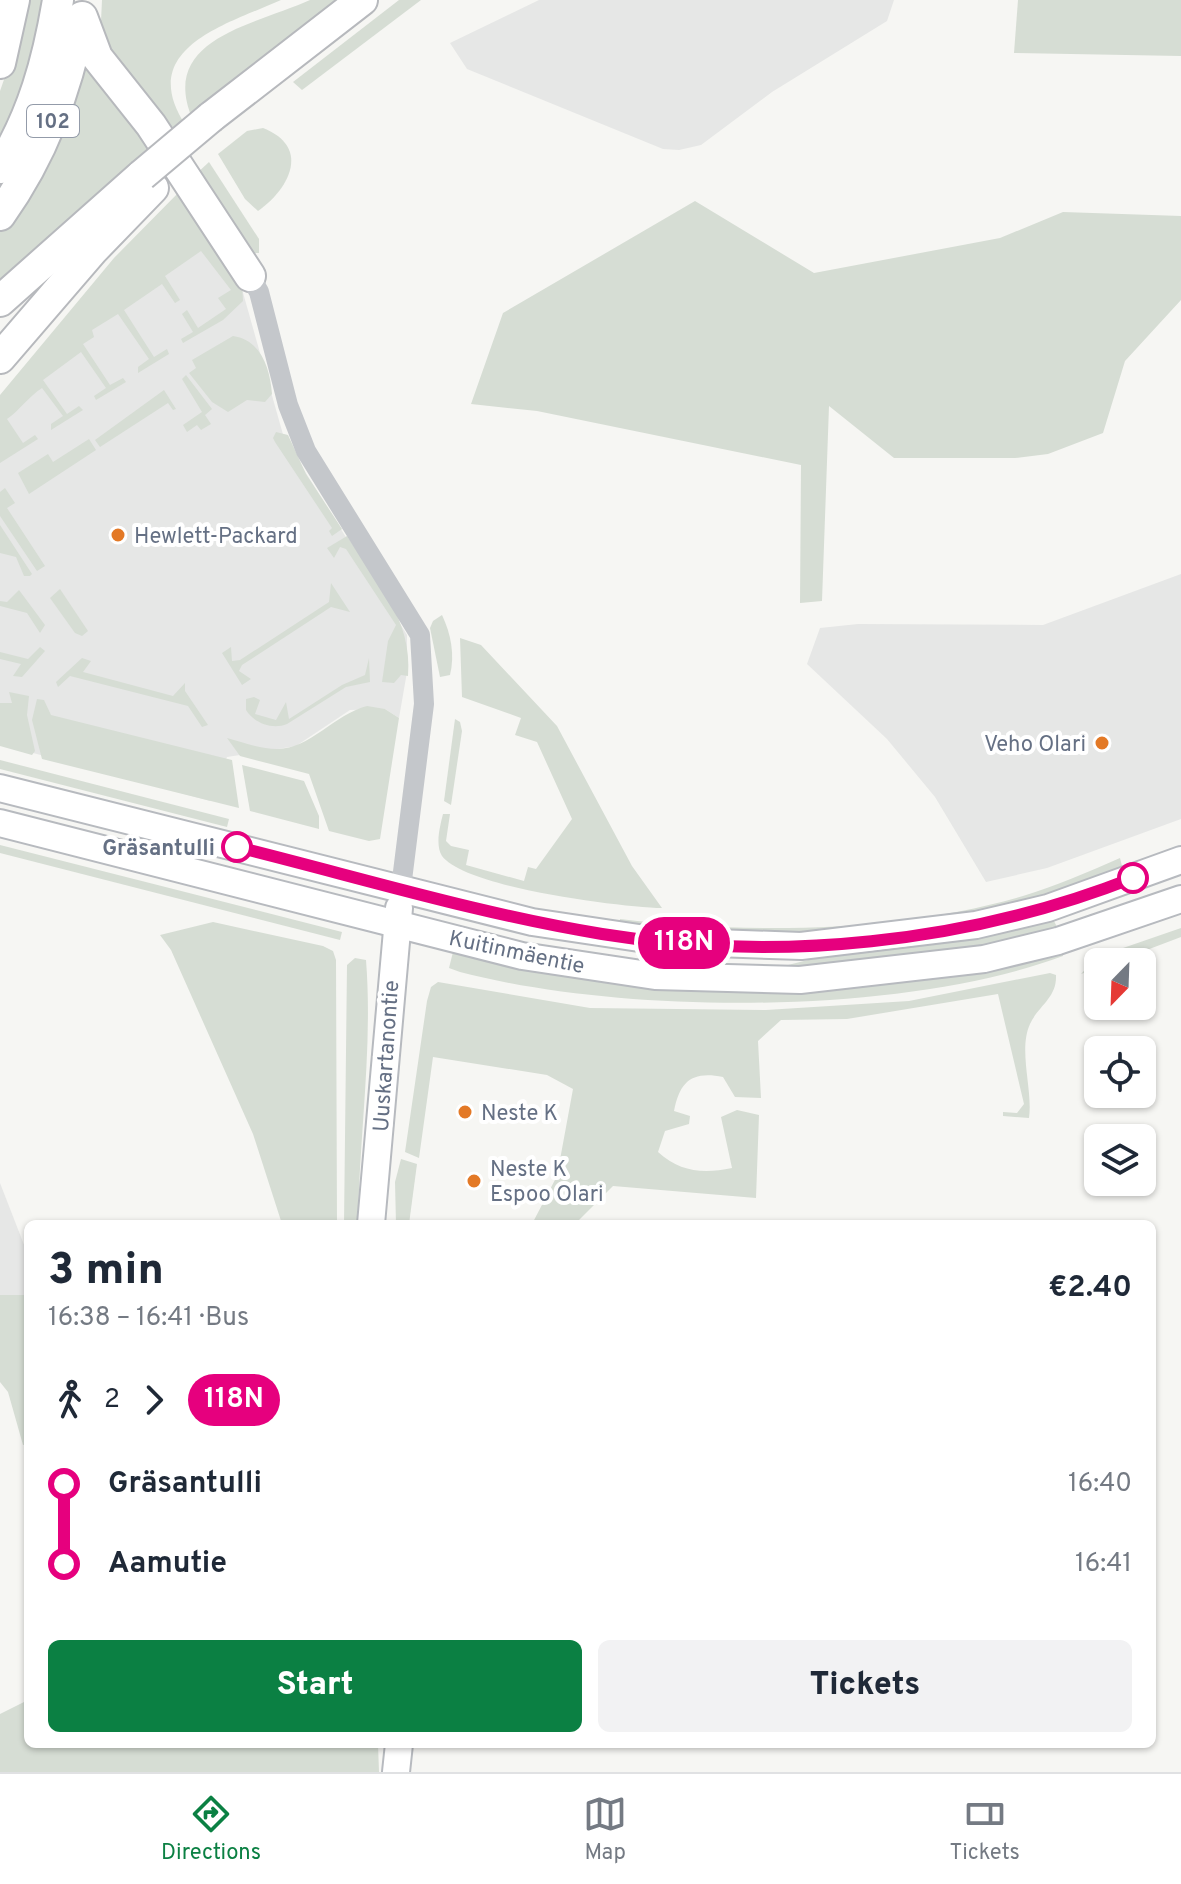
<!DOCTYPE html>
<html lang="en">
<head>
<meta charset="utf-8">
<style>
  body { margin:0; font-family:Overpass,sans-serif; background:#f2f2f3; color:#1f2937; height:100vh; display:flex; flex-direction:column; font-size:30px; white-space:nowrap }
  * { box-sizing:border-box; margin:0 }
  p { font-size:26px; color:#747a83 }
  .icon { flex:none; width:44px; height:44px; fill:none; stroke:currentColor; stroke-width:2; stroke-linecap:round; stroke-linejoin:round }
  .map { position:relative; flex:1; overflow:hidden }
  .side { position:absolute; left:24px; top:1220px; width:1132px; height:528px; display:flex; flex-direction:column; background:#fff; border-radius:12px; box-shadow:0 2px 6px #0004 }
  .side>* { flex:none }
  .badge { padding:0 16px; border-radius:26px; font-size:28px; line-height:52px }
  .needle { width:52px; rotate:203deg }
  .tools { position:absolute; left:1084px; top:948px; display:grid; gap:16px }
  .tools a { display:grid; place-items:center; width:72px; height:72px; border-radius:12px; background:#fff; box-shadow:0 2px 6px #0004; font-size:40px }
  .map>.badge { position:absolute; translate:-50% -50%; box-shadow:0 0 0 4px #fff }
  .legs { display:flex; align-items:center; gap:12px; height:88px; padding:0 24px; font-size:26px }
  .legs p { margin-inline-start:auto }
  .overview { display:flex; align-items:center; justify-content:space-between; height:136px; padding:0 24px }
  h1 { font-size:44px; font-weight:800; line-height:60px }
  .button { display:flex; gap:16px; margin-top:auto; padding:16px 24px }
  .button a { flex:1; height:92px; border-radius:12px; background:#0b8043; color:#fff; font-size:32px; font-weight:800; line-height:92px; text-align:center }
  .button a+a { background:#f2f2f3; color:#1f2937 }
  ul { padding:0 24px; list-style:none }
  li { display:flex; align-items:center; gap:28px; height:80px; font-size:30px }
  li i { display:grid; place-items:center; width:12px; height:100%; margin:0 10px; background:currentColor }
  li i::after { content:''; width:20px; height:20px; margin:-10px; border:6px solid; border-radius:50%; background:#fff }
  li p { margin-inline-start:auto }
  li:first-child i { background:linear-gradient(#0000 50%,currentColor 0) }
  li:last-child i { background:linear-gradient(currentColor 50%,#0000 0) }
  .tabs { display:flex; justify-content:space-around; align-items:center; height:112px; border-top:2px solid #e0e1e3; background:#fff; font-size:22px; color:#747a83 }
  .tabs a { display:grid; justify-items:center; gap:4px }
  .tabs .current { color:#0b8043 }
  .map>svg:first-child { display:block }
</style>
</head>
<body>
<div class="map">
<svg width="1181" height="1772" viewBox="0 0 1181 1772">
  <rect width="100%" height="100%" fill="#f6f6f3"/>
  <!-- built -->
  <g fill="#e6e7e6">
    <path d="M539,0H894L887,21L772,92L701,145L679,150L663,149L467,69L450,43Z"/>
    <path d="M189,203L240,282L284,438L407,635V672L399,718L385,709L350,710L296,746L227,757L210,801L0,744V404Z"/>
    <path d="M1181,574V819L1047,868L986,882L935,797L887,739L807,664L820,628L858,624L1043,625Z"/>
    <path d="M0,1183L28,1255V1295H0Z"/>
  </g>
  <!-- green -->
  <g fill="#d6ddd4">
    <path d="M26,0H43C36,46 25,95 0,135V91L14,51Z"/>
    <path d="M102,0H281C228,24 134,48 186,126L169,136L100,42Z"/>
    <path d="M310,0H347L192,118C159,38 255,25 310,0Z"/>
    <path d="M399,0H421L306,87L302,90L293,82Z"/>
    <path d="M1018,0H1181V56L1014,53Z"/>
    <path d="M83,54L158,151L0,290V232L32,181Z"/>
    <path d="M263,128C311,147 290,188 258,211L245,199L218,154L247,131Z"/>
    <path d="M209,162L259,239V253H252L194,176Z"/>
    <path d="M183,188L242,283L243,301L223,320L183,343L181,339L193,332L182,314L187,310L198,328L226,309L218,298L231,290L201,251L165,276L180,300L175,303L162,284L124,310L154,357L167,349L169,354L138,373V367L149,359L118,314L92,330L94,337L83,344L110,385L123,378L126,382L96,400L94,396L106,388L81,352L43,380L67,414L79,406L83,410L51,430V424L63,416L42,388C28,397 20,410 7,419L23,443L35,435L38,439L0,463V395L114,258Z"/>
    <path d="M695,201L814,273L1000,238L1063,212L1181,216V300L1125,361L1103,433L1048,454L1015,458H894L829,406L822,601L800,603L801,465L537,411L471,404L503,313Z"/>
    <path d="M233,336C261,340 270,368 272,394L265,402L247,400L228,412L212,402L189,373L196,368L192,360Z"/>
    <path d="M186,375L212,409L205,415L211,424L201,430L197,425L187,432L183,425L202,412L182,379Z"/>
    <path d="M164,390L176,409L173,410L168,403L100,447L95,440Z"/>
    <path d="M276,432L288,435L306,474L342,529L332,536L329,531L332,528L275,442L273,438Z"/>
    <path d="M89,439L96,450L29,494L18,473L48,454L53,462Z"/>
    <path d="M5,488L15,503L7,508L45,566L37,571L0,516V492Z"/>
    <path d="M0,525L32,574L30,576H24L16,557L0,553Z"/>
    <path d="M347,536C376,581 413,620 408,676L401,675L394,683L382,682L388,641L396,625L346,549L340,547L334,558L327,548Z"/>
    <path d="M331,583L350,612L331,607L242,665L239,671L251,679L242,685L222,653L231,647L232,661L240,660L329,602Z"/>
    <path d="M60,589L88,631L82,636L75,633L50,598Z"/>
    <path d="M19,590L45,625L40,633L27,613L0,606V601L7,602Z"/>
    <path d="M442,615C451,634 455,655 450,675L440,677L430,628L433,621Z"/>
    <path d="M460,638L481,645L557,726L632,866L662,908C621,907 466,888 442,856C435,845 440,826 443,814H450L446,841L451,846L469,850L466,865L524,881L528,867L536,869L572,819L537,742L515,735L521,718L462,697Z"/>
    <path d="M40,647L45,651L22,677L13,676L21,664L0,659V652L28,659Z"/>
    <path d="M82,658L91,661L83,672L173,696L185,683V691L208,725L202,727L188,706L70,676L58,687L56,682Z"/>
    <path d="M369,658L370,682L346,687L287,724C272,730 254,723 246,710V699L254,697L260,700L255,714L276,720L286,702L289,719L342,685L365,675Z"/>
    <path d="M9,692L29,696L27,715L35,751L32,755L0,746V703H12Z"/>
    <path d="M37,699L44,700L51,715L232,760L239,808L42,759L32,720Z"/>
    <path d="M367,706L385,709L399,718L380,839L369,841L329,831L309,774L240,756L227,738C242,742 260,749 277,749C310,749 335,714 367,706Z"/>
    <path d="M455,719L460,722L462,731L451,805L444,801Z"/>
    <path d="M0,760L229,819L227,827L0,769Z"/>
    <path d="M242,765L304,781L319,816V829L250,811Z"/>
    <path d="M0,845L342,932L340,940L0,853Z"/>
    <path d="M1120,858L1122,866L1084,887L1006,908L786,936L619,926L620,919C749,934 897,933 1023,896C1056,886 1088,872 1120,858Z"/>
    <path d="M1053,919L1057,927L1013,943L831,970L780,967L820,957L959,941Z"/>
    <path d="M213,922L323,946L333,951L336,960L337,1224H282L253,1134L171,950L160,935Z"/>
    <path d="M1181,928V937L1115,962H1098V968L1081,974L1097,957Z"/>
    <path d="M453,952C661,1006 853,1002 1062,953L1063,956C902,1016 625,1015 460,972L449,968Z"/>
    <path d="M355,958L366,960C373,1048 359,1136 358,1224H344L347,965Z"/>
    <path d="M1050,973L1056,975C1057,998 1039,1005 1030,1024C1018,1050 1033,1090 1029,1118L1003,1116V1112L1017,1113L1024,1104L998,994L847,1019L781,1020L758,1041L761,1098L735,1097L723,1077C692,1071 680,1081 674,1111L690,1116L689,1124L665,1131L658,1152C680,1172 703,1174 732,1168L721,1117L737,1110L759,1115L756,1198L613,1186L575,1224H532L557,1176L573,1089L547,1075L433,1057L419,1158L405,1152L427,1001L431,987L438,982L590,1008L766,1010L909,1001Z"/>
    <path d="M401,1159L417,1164L409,1224H396L395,1182Z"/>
    <path d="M0,1295H28V1444L23,1445L8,1392L0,1382Z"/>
    <path d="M28,1700V1744H378L379,1772H0V1714Z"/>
  </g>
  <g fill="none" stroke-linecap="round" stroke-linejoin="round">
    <!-- major casing -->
    <g stroke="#b7babf" stroke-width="30">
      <g id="major">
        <path d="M0,788L532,922L659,941L801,946L976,925L1048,908L1181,860"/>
        <path d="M0,823L522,956L655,976L800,980L984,959L1058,941L1181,899"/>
        <path d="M371,1224L399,908"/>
        <path d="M396,1772L399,1744"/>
      </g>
    </g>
    <!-- highway casing -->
    <g stroke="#b7b9bd" stroke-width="34">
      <g id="highway">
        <path d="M82,17L97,57L151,125L250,276"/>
        <path d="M0,63L14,0"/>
        <path d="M211,117L362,0"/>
        <path d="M0,168C33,116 48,60 58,0"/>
        <path d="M0,215C43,155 66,91 81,19"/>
        <path d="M0,301L142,175"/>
        <path d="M0,358L93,250L153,188"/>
      </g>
    </g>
    <!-- minor -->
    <path stroke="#c4c7cb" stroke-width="20" d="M250,276L259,292L288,405L306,451L420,635L424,704L401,888"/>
    <!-- major -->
    <use href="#major" stroke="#fff" stroke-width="26"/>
    <!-- highway -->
    <use href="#highway" stroke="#fff" stroke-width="30"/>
    <!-- highway-bridge casing -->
    <g stroke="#b7b9bd" stroke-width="34" stroke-linecap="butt">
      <path id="highway-bridge" d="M142,175L211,117"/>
    </g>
    <!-- highway-bridge -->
    <use href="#highway-bridge" stroke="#fff" stroke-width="30"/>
  </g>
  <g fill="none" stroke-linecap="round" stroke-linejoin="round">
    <!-- line-1 casing -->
    <g stroke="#fff" stroke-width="18">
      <path id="line-1" d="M237,847C358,877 479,914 602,934C777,963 968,943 1133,878"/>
    </g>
    <!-- line-1 -->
    <use href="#line-1" stroke="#e6007e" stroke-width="12"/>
  </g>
  <!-- markers -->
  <g fill="#e37926" stroke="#fff" stroke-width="3">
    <circle cx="118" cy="535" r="8"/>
    <circle cx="1102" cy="743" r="8"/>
    <circle cx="465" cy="1112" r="8"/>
    <circle cx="474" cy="1181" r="8"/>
  </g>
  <g fill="#fff" stroke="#e6007e" stroke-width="4">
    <circle cx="237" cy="847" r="14"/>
    <circle cx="1133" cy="878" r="14"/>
  </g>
  <g text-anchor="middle" stroke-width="8" stroke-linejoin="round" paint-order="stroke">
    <!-- shield labels -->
    <rect fill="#fff" stroke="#939ba9" stroke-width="2" x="27" y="105" width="52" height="32" rx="6"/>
    <g font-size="20" font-weight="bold" fill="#657084">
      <text x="53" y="128">102</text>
    </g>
    <!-- poi labels -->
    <g font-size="22" fill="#657084" stroke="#fff" text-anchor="start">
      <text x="134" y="543">Hewlett-Packard</text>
      <text x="1086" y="751" text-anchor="end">Veho Olari</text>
      <text x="481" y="1120">Neste K</text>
      <text x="490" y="1176">Neste K<tspan x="490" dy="25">Espoo Olari</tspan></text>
    </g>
    <!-- stop labels -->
    <g font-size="22" font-weight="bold" fill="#657084" stroke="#fff" text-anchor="end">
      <text x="215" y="855">Gräsantulli</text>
    </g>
    <!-- street labels -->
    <g font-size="22" fill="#657084" stroke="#fff">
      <text transform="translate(517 951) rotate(12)" y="8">Kuitinmäentie</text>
      <text transform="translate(385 1056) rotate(-86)" y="8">Uuskartanontie</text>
    </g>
  </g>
</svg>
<div class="tools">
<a><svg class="needle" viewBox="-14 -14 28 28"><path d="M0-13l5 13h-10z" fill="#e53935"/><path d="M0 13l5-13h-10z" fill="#747a83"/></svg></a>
<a><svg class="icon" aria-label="locate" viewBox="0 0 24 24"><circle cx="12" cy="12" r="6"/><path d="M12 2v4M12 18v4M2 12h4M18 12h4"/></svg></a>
<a><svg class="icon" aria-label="layers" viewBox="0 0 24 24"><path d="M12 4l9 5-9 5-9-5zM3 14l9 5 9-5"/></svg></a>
</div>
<b class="badge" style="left:684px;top:943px;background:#e6007e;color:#fff">118N</b>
<section class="side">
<div class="overview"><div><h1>3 min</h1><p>16:38 – 16:41 · Bus</p></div><b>€2.40</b></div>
<div class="legs"><svg class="icon" aria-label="walk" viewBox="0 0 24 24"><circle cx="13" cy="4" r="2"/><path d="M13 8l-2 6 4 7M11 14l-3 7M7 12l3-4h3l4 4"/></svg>2<svg class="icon" aria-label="forward" viewBox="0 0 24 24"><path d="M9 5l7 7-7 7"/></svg><b class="badge" style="background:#e6007e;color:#fff">118N</b></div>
<ul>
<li><i style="color:#e6007e"></i><b>Gräsantulli</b><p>16:40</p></li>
<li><i style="color:#e6007e"></i><b>Aamutie</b><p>16:41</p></li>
</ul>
<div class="button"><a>Start</a><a>Tickets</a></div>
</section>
</div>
<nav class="tabs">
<a class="current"><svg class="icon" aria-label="directions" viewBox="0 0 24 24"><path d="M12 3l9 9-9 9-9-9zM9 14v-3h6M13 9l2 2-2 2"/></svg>Directions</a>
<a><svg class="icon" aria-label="map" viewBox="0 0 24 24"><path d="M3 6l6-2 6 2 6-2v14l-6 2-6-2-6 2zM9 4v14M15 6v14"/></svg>Map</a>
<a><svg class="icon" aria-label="tickets" viewBox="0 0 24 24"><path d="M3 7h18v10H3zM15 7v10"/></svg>Tickets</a>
</nav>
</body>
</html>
